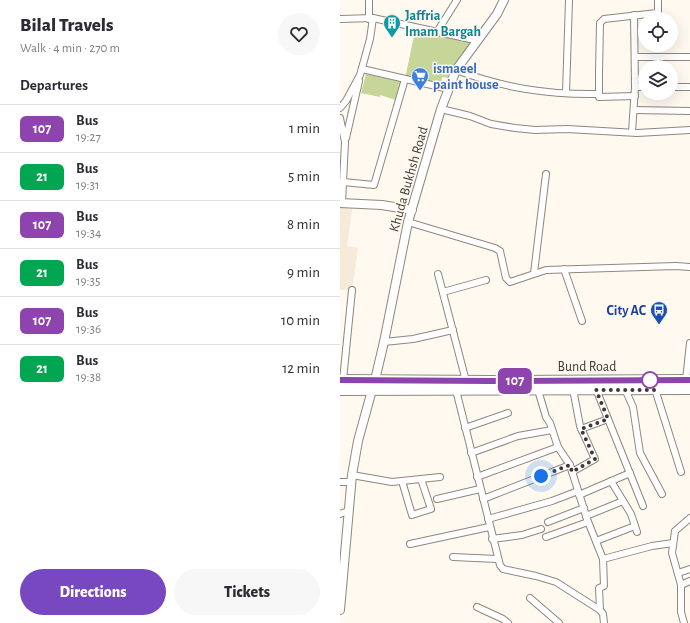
<!DOCTYPE html>
<html lang="en">
<head>
<meta charset="utf-8">
<style>
  body { margin:0; font-family:"Alegreya Sans",sans-serif; background:#f7f7f7; color:#2b2b33; height:100vh; display:flex; flex-direction:column; font-size:15px; white-space:nowrap }
  * { box-sizing:border-box; margin:0 }
  p { font-size:13px; color:#7c7c81 }
  .icon { flex:none; width:22px; height:22px; fill:none; stroke:currentColor; stroke-width:2; stroke-linecap:round; stroke-linejoin:round }
  .map { position:relative; flex:1; overflow:hidden }
  .details { display:flex; flex-direction:column; background:#fff; width:340px }
  .details>* { flex:none }
  .badge { padding:0 8px; border-radius:6px; font-size:14px; line-height:26px }
  .controls { position:absolute; left:298px; top:12px; display:grid; gap:8px }
  .controls a { display:grid; place-items:center; width:40px; height:40px; border-radius:50%; background:#fff; box-shadow:0 4px 16px #0002; font-size:20px }
  .you { position:absolute; width:20px; height:20px; margin:-10px; border:3px solid #fff; border-radius:50%; background:#1a73e8; box-shadow:0 0 0 6px #1a73e833 }
  .map>.badge { position:absolute; translate:-50% -50%; box-shadow:0 0 0 2px #fff }
  h2 { padding:0 20px; font-size:15px; line-height:36px }
  .round { display:grid; place-items:center; flex:none; width:42px; height:42px; border-radius:21px; background:#f7f7f7 }
  .headline { display:flex; align-items:center; justify-content:space-between; height:68px; padding:0 20px }
  h1 { font-size:19px; font-weight:800; line-height:30px }
  .primary-button { display:flex; gap:8px; margin-top:auto; padding:8px 20px }
  .primary-button a { flex:1; height:46px; border-radius:24px; background:#7848c0; color:#fff; font-size:16px; font-weight:800; line-height:46px; text-align:center }
  .primary-button a+a { background:#f7f7f7; color:#2b2b33 }
  ul { padding:0; list-style:none }
  li { display:flex; align-items:center; gap:12px; height:48px; padding:0 20px; border-top:1px solid #e1e1e2 }
  li div { flex:1 }
  li b { display:block; font-size:15px }
  li em { font-style:normal }
  li .badge { min-width:44px; font-weight:700; text-align:center }
  main { display:flex; flex:1; min-height:0 }
  .map>svg:first-child { display:block }
</style>
</head>
<body>
<main>
<section class="details">
<div class="headline"><div><h1>Bilal Travels</h1><p>Walk · 4 min · 270 m</p></div><a class="round"><svg class="icon" aria-label="heart" viewBox="0 0 24 24"><path d="M12 20l-8-8c-3-5 5-10 8-4 3-6 11-1 8 4z"/></svg></a></div>
<h2>Departures</h2>
<ul>
<li><span class="badge" style="background:#8e44ad;color:#fff">107</span><div><b>Bus</b><p>19:27</p></div><em>1 min</em></li>
<li><span class="badge" style="background:#00a651;color:#fff">21</span><div><b>Bus</b><p>19:31</p></div><em>5 min</em></li>
<li><span class="badge" style="background:#8e44ad;color:#fff">107</span><div><b>Bus</b><p>19:34</p></div><em>8 min</em></li>
<li><span class="badge" style="background:#00a651;color:#fff">21</span><div><b>Bus</b><p>19:35</p></div><em>9 min</em></li>
<li><span class="badge" style="background:#8e44ad;color:#fff">107</span><div><b>Bus</b><p>19:36</p></div><em>10 min</em></li>
<li><span class="badge" style="background:#00a651;color:#fff">21</span><div><b>Bus</b><p>19:38</p></div><em>12 min</em></li>
</ul>
<div class="primary-button"><a>Directions</a><a>Tickets</a></div>
</section>
<div class="map">
<svg width="350" height="623" viewBox="0 0 350 623">
  <rect width="100%" height="100%" fill="#fff9f0"/>
  <!-- built -->
  <path fill="#f6ebd9" d="M0,203H13L7,246L18,248L12,290H0Z"/>
  <!-- green -->
  <g fill="#c6d698">
    <path d="M75,31L135,43L116,70L110,69L108,78L102,77L101,85L65,79Z"/>
    <path d="M26,74L61,82L56,100L40,95V97L21,93Z"/>
  </g>
  <g fill="none" stroke-linecap="round" stroke-linejoin="round">
    <!-- minor casing -->
    <g stroke="#8e877e" stroke-width="8">
      <g id="minor">
        <path d="M0,19L33,18L135,40"/>
        <path d="M29,19V0"/>
        <path d="M97,32L117,0"/>
        <path d="M295,57H350"/>
        <path d="M22,69L109,89"/>
        <path d="M116,70C164,88 208,95 259,94"/>
        <path d="M295,87H305"/>
        <path d="M331,87H350"/>
        <path d="M226,93L229,0"/>
        <path d="M295,96L259,97V73L260,23L264,19L317,13L318,12V0"/>
        <path d="M0,108L6,101L20,75L30,39L33,18"/>
        <path d="M101,109L130,116L151,124L175,128L195,130L227,129L297,133L350,130"/>
        <path d="M294,110L350,111"/>
        <path d="M0,118L5,142L2,203"/>
        <path d="M292,132L295,87L294,15"/>
        <path d="M6,138L19,81"/>
        <path d="M3,182L34,185L65,79"/>
        <path d="M68,222L155,248L160,251L166,278L170,282L206,270L336,266L350,267"/>
        <path d="M224,269L242,321"/>
        <path d="M194,273L206,174"/>
        <path d="M98,274L126,381"/>
        <path d="M103,292L146,280"/>
        <path d="M44,342L73,339L113,330"/>
        <path d="M3,380L12,290"/>
        <path d="M346,380L350,343"/>
        <path d="M256,389L303,506"/>
        <path d="M285,389L293,407L300,453L322,494"/>
        <path d="M315,389L341,472"/>
        <path d="M116,390L160,565L163,569L196,576L216,582L260,610L263,614L264,623"/>
        <path d="M198,390L206,417L210,423L218,447L230,465L247,519L263,559L264,586L259,588L260,610"/>
        <path d="M125,428L168,413"/>
        <path d="M241,429L268,419"/>
        <path d="M131,453L178,436L212,430"/>
        <path d="M232,472L255,459L240,426L233,389"/>
        <path d="M12,475L52,482L100,477"/>
        <path d="M137,477L218,447"/>
        <path d="M62,481L72,515L91,509L81,479"/>
        <path d="M271,481L291,514L297,532"/>
        <path d="M0,482H11"/>
        <path d="M239,495L290,473"/>
        <path d="M97,499L140,489"/>
        <path d="M143,499L230,465"/>
        <path d="M0,514L8,511"/>
        <path d="M246,516L283,501"/>
        <path d="M148,519L212,501L238,491"/>
        <path d="M208,522L244,508"/>
        <path d="M206,537L248,522"/>
        <path d="M152,539L182,535L201,529"/>
        <path d="M256,541L295,526"/>
        <path d="M70,544L149,527"/>
        <path d="M113,557L157,559"/>
        <path d="M263,559L312,546L333,543"/>
        <path d="M338,573L350,569"/>
        <path d="M341,585L350,581"/>
        <path d="M190,598L219,623"/>
        <path d="M137,607L163,619L168,623"/>
        <path d="M344,623L341,612V585L332,553L335,531L350,518"/>
      </g>
    </g>
    <!-- tertiary casing -->
    <g stroke="#8e877e" stroke-width="10">
      <g id="tertiary">
        <path d="M0,203L42,205L72,210"/>
        <path d="M35,380L44,342L68,222L101,109L116,70L157,14L164,0"/>
        <path d="M0,610L12,475L18,441L32,390"/>
      </g>
    </g>
    <!-- primary casing -->
    <g stroke="#8e877e" stroke-width="12">
      <g id="primary">
        <path d="M0,380L150,381L350,380"/>
        <path d="M0,390L350,389"/>
      </g>
    </g>
    <!-- minor -->
    <use href="#minor" stroke="#fff" stroke-width="6"/>
    <!-- tertiary -->
    <use href="#tertiary" stroke="#fff" stroke-width="8"/>
    <!-- primary -->
    <use href="#primary" stroke="#fff" stroke-width="10"/>
  </g>
  <g fill="none" stroke-linecap="round" stroke-linejoin="round">
    <!-- line casing -->
    <g stroke="#fff" stroke-width="9">
      <path id="line" d="M0,380L150,381L350,380"/>
    </g>
    <!-- line -->
    <use href="#line" stroke="#8e44ad" stroke-width="6"/>
    <!-- walk -->
    <path stroke="#3d3a36" stroke-width="4" stroke-dasharray="0 7.2" d="M201,476L230,465L232,472L255,459L241,429L268,419L256,390H315L310,380"/>
  </g>
  <!-- icons -->
  <defs>
    <g id="building-pin" transform="scale(0.9)"><path d="M0 17L-7.5 6A9.5 9.5 0 1 1 7.5 6Z" fill="#0f9aa8" stroke="#fff9f0"/><path d="M-4-6H4V6H1V3H-1V6H-4ZM-2.5-4.3h1.7v1.8h-1.7ZM.8-4.3h1.7v1.8H.8ZM-2.5-1h1.7V.8h-1.7ZM.8-1h1.7V.8H.8Z" fill="#fff"/></g>
    <g id="supermarket-pin" transform="scale(0.9)"><path d="M0 17L-7.5 6A9.5 9.5 0 1 1 7.5 6Z" fill="#3f7fe0" stroke="#fff9f0"/><path d="M-6-5.5h2.5l.6 2H6L4.5 2H-2.5L-4.4-4H-6ZM-1.5 3.2a1.3 1.3 0 1 0 .1 0ZM3 3.2a1.3 1.3 0 1 0 .1 0Z" fill="#fff"/></g>
    <g id="bus-pin" transform="scale(0.9)"><path d="M0 17L-7.5 6A9.5 9.5 0 1 1 7.5 6Z" fill="#1a4fb4" stroke="#fff9f0"/><path d="M-5-6H5V4H4V6H2V4H-2V6H-4V4H-5ZM-3.5-4V0h7V-4ZM-3.5 1.2v1.5H-2V1.2ZM2 1.2v1.5H3.5V1.2Z" fill="#fff"/></g>
  </defs>
  <g fill-rule="evenodd">
    <use href="#building-pin" x="52" y="23"/>
    <use href="#supermarket-pin" x="80" y="76"/>
    <use href="#bus-pin" x="319" y="310"/>
  </g>
  <!-- markers -->
  <circle fill="#fff" stroke="#8e44ad" stroke-width="2" cx="310" cy="380" r="8"/>
  <g text-anchor="middle" stroke-width="3" stroke-linejoin="round" paint-order="stroke">
    <!-- culture labels -->
    <g font-size="14" font-weight="bold" fill="#0d838f" stroke="#fff9f0" text-anchor="start">
      <text x="65" y="20">Jaffria<tspan x="65" dy="16">Imam Bargah</tspan></text>
    </g>
    <!-- shop labels -->
    <g font-size="14" font-weight="bold" fill="#366cbe" stroke="#fff9f0" text-anchor="start">
      <text x="93" y="73">ismaeel<tspan x="93" dy="16">paint house</tspan></text>
    </g>
    <!-- street labels -->
    <g font-size="14" fill="#3d3a36" stroke="#fff9f0">
      <text transform="translate(68 179) rotate(-74)" y="5">Khuda Bukhsh Road</text>
      <text x="247" y="371">Bund Road</text>
    </g>
    <!-- transit labels -->
    <g font-size="14" font-weight="bold" fill="#164399" stroke="#fff9f0" text-anchor="end">
      <text x="306" y="315">City AC</text>
    </g>
  </g>
</svg>
<div class="controls">
<a><svg class="icon" aria-label="locate" viewBox="0 0 24 24"><circle cx="12" cy="12" r="6"/><path d="M12 2v4M12 18v4M2 12h4M18 12h4"/></svg></a>
<a><svg class="icon" aria-label="layers" viewBox="0 0 24 24"><path d="M12 4l9 5-9 5-9-5zM3 14l9 5 9-5"/></svg></a>
</div>
<div class="you" style="left:201px;top:476px"></div>
<b class="badge" style="left:175px;top:381px;background:#8e44ad;color:#fff">107</b>
</div>
</main>
</body>
</html>
